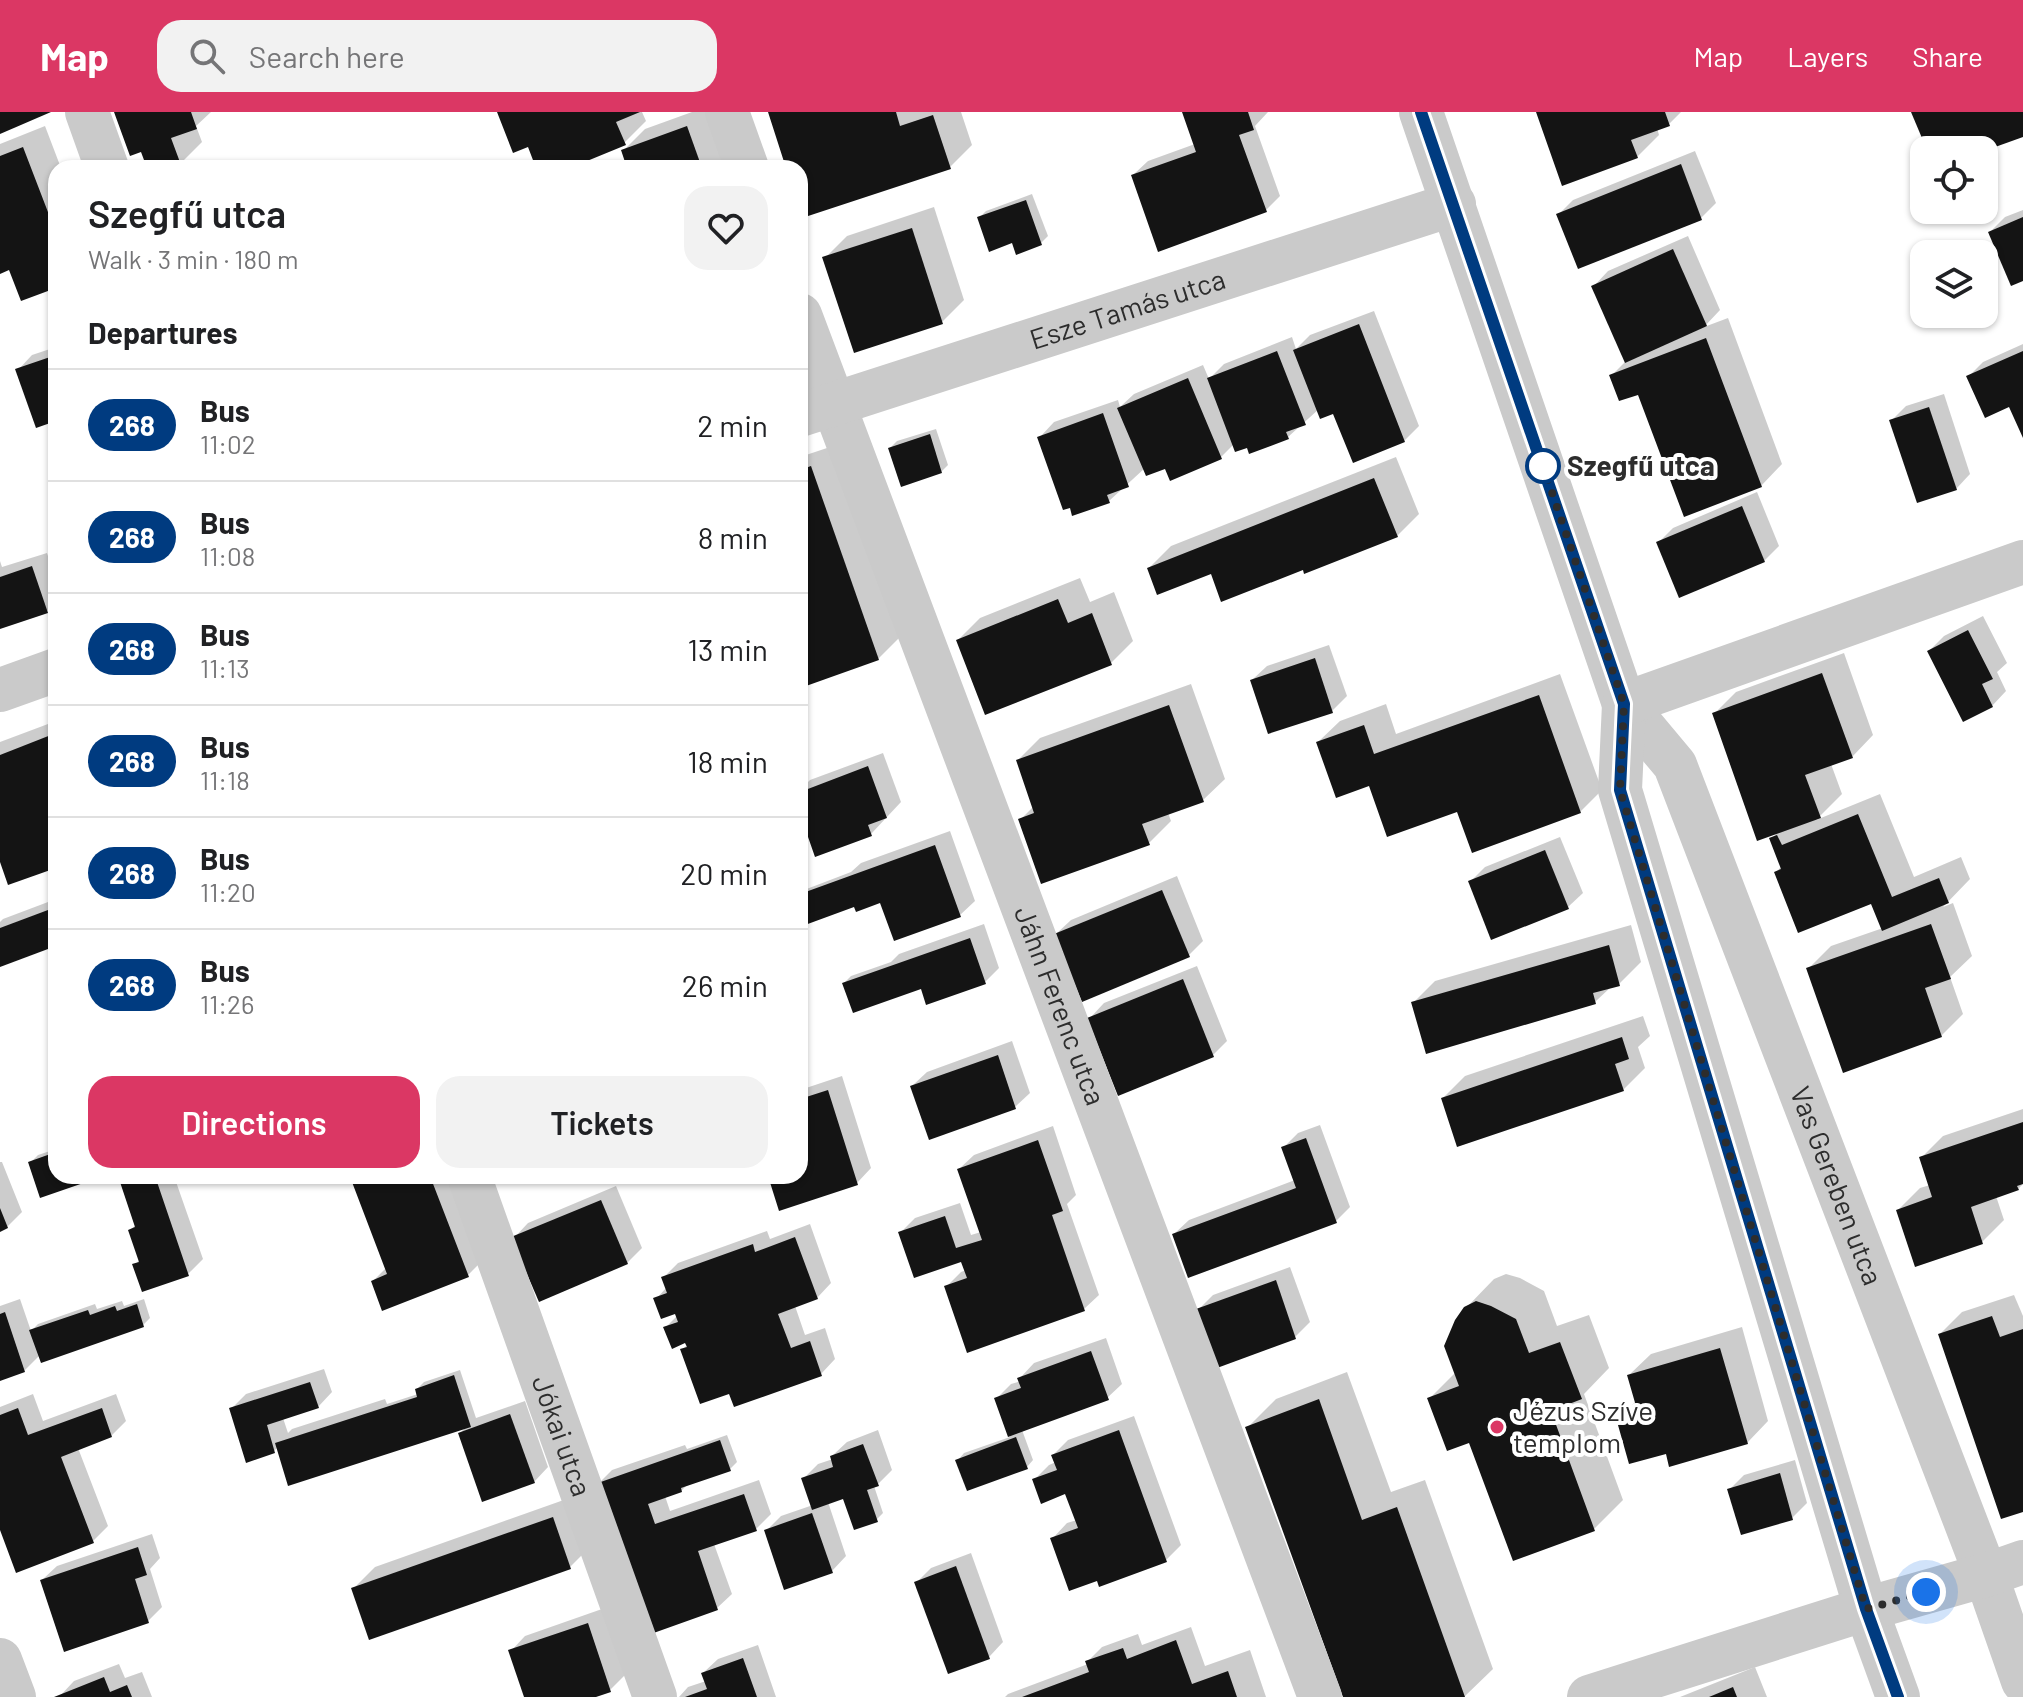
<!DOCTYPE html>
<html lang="en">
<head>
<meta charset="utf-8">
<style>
  body { margin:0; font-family:Barlow,sans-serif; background:#f2f2f2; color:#202124; height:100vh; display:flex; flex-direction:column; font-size:30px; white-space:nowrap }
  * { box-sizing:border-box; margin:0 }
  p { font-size:26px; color:#757577 }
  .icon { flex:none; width:44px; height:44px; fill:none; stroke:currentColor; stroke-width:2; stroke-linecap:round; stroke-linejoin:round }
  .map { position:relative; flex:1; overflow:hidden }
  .details { position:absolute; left:48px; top:48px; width:760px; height:1024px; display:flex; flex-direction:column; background:#fff; border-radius:24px; box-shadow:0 2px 6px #0004 }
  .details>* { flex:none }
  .badge { padding:0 16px; border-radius:26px; font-size:28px; line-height:52px }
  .tools { position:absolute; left:1910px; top:24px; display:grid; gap:16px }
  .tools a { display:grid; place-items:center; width:88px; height:88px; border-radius:16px; background:#fff; box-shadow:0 2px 6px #0004; font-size:40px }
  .you { position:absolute; width:40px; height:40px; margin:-20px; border:6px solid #fff; border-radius:50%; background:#1a73e8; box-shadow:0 0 0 12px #1a73e833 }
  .map>.badge { position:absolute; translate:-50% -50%; box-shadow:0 0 0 4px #fff }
  h2 { padding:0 40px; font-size:30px; line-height:72px }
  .round { display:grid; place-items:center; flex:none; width:84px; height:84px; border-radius:24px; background:#f2f2f2 }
  .summary { display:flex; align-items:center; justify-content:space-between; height:136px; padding:0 40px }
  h1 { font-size:38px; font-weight:600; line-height:60px }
  .button { display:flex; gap:16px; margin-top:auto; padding:16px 40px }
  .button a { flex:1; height:92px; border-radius:24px; background:#db3764; color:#fff; font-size:32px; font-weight:600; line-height:92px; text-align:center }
  .button a+a { background:#f2f2f2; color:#202124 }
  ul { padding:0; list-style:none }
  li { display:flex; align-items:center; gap:24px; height:112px; padding:0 40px; border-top:2px solid #e0e0e0 }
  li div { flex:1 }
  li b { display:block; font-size:30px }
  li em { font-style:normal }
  li .badge { min-width:88px; font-weight:700; text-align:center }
  header { display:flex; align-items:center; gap:48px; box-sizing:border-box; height:112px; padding:0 40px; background:#db3764; color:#fff }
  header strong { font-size:38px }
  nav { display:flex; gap:44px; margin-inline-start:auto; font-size:28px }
  .search { width:560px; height:72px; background:#f2f2f2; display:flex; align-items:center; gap:20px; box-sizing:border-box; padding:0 28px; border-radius:24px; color:#757577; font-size:30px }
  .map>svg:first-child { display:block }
</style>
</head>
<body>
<header>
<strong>Map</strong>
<div class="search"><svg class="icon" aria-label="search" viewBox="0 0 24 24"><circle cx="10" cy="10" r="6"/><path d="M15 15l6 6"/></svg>Search here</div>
<nav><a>Map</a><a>Layers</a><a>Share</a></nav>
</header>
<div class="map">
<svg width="2023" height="1585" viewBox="0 0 2023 1585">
  <rect width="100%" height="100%" fill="#fff"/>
  <!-- shadow -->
  <g fill="#0003">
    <path d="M116,0H211L196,14L202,30L180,52L169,56H149L142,37Z"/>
    <path d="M499,0H642L646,9L624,31L565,56H538L529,32Z"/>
    <path d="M692,0H711L731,56H629L623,39L645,17Z"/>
    <path d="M770,0H961L972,33L950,55L800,92V56H788Z"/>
    <path d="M1184,0H1268L1255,14L1280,84L1266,98L1133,63L1148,49L1195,32Z"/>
    <path d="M1538,0H1681L1669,12L1657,16L1659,23L1637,45Z"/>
    <path d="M45,14L61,56H56V174L10,156L0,160V32Z"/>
    <path d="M1695,39L1716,91L1701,106L1558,103L1573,88Z"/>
    <path d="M234,48L237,56H211Z"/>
    <path d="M1032,82L1048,124L1041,131L979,106L986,99Z"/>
    <path d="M934,95L964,188L942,210L825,146L847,124Z"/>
    <path d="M2023,98V166L1990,120L2005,105Z"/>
    <path d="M1688,124L1720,198L1704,215L1728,206L1782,352L1761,374L1639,280L1612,263L1626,249L1594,174L1608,159Z"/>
    <path d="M1374,199L1419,314L1404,329L1335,299L1319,297L1288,325L1248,333L1234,332L1221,345L1145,356L1109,389L1040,325L1054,310L1118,288L1120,295L1134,282L1203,253L1209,267L1224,252L1292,225L1296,237L1310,223Z"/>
    <path d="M2023,232V319L2010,292L1968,265L1983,250Z"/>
    <path d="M56,235V307L18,258L32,243Z"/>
    <path d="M1944,282L1970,362L1956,377L1891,309L1906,294Z"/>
    <path d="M936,317L948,353L941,360L890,336L897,329Z"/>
    <path d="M833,334L900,525L878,547L800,550V345Z"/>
    <path d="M1396,345L1419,402L1397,424L1304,455L1212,459L1149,456L1171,434Z"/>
    <path d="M1757,380L1779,434L1764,449L1659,430L1673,416Z"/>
    <path d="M47,441L56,468V490L47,499L0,515V449L2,455Z"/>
    <path d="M1080,466L1090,490L1114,480L1133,529L1111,551L958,528L980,506Z"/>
    <path d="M1983,504L2007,551L1997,560L2006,579L1992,594L1929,539L1944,524Z"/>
    <path d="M1329,533L1347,584L1332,599L1252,568L1267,554Z"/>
    <path d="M1844,541L1873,623L1852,645L1831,652L1842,682L1816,708L1880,682L1914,765L1961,745L1970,767L1943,795L1953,791L1972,844L1950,865L1963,902L1941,924L1809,856L1831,834L1883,816L1872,789L1776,760L1782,754L1771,727L1780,718L1714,602L1736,580Z"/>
    <path d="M1560,562L1602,678L1580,700L1458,697L1370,671L1318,630L1340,609L1386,592L1396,622Z"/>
    <path d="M1191,572L1225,667L1203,688L1168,701L1171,709L1149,731L1021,707L1034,694L1018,648L1040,626Z"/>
    <path d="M56,609V754L0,744V630Z"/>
    <path d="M883,641L901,690L871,722L800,696V678L810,668Z"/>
    <path d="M950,719L975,789L960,803L882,788L800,794V781L804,778L851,760L861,751Z"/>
    <path d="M1560,725L1583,781L1568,795L1470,770L1485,755Z"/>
    <path d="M1177,764L1203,829L1188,844L1056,822L1071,808Z"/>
    <path d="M56,787V832L0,853V810L3,807Z"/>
    <path d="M984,812L999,856L985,870L922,874L844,871L851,864L891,850L899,842Z"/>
    <path d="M1631,813L1641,850L1619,872L1612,874L1595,890L1413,891L1435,869Z"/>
    <path d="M1197,854L1227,929L1213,943L1090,906L1104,891Z"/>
    <path d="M1643,904L1650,924L1638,935L1645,956L1623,978L1443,986L1465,964Z"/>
    <path d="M1012,929L1030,981L1015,995L912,974L927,960Z"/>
    <path d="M842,964L871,1056L857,1071L770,1064H800V978Z"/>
    <path d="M2023,997V1072L2018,1077L1996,1084L2004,1108L1982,1130L1898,1098L1920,1076L1930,1073L1921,1046L1943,1024Z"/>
    <path d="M1320,1013L1350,1095L1336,1109L1174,1122L1189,1108L1295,1068L1283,1036L1298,1021Z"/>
    <path d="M1053,1014L1076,1083L1067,1092L1099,1183L1084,1197L946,1175L961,1160L966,1158L962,1147L900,1121L915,1106L960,1091L971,1123L981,1120L959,1057L974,1043Z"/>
    <path d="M56,1037V1064H96L42,1083L31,1050L38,1043Z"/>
    <path d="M0,1050H2L22,1100L7,1115L0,1118Z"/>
    <path d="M120,1064H174L203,1147L188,1162L135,1153L140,1147L130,1118L137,1112Z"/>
    <path d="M361,1064H460L490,1141L468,1163L373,1169L387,1155L354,1071Z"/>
    <path d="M616,1074L642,1136L627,1151L514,1126L528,1111Z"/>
    <path d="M810,1112L831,1171L817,1186L795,1194L805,1223L825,1216L835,1247L821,1262L730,1279L682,1238L688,1232L666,1215L678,1203L656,1187L667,1175L664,1165L678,1151L767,1119L770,1127Z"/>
    <path d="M1290,1155L1310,1210L1295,1225L1218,1253L1198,1198L1213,1183Z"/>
    <path d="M1506,1162L1520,1166L1544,1179L1557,1214L1589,1203L1609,1256L1584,1282L1623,1388L1594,1417L1514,1446L1471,1328L1430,1286L1456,1260L1465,1197L1494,1167Z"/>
    <path d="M2014,1183L2023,1204V1397L1940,1222L1962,1200Z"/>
    <path d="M20,1187L31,1219L38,1212L95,1192L97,1197L122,1189L124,1194L144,1187L150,1206L143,1213L40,1243L24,1259L0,1267V1194Z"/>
    <path d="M1742,1215L1768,1309L1747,1331L1618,1307L1636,1289L1629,1263L1651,1242Z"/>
    <path d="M1106,1226L1122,1272L1107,1286L1022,1318L1033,1348L1027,1355L958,1348L964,1341L1010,1325L996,1287L1011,1272L1021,1269L1020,1266L1034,1251Z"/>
    <path d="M324,1257L332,1280L318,1295L283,1306L288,1321L292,1317L385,1287L387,1292L418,1282L417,1277L424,1270L460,1258L476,1306L525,1289L548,1355L534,1370L460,1321L467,1314L278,1335L274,1339L231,1297L246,1282Z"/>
    <path d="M1347,1260L1391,1380L1425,1368L1493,1557L1464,1585H1345L1248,1315L1276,1287Z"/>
    <path d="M33,1282L43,1309L116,1282L126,1309L111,1324L78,1336L108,1414L93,1429L0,1412V1295Z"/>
    <path d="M1134,1304L1181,1433L1166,1448L1098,1466L1053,1426L1067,1411L1077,1408L1067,1380L1035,1367L1049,1353L1056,1350L1053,1343L1068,1328Z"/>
    <path d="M878,1318L892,1358L878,1372L874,1374L883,1401L876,1408L844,1385L828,1390L846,1444L832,1459L766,1419L781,1404L813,1393L803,1367L818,1352L833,1347L832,1344L847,1330Z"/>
    <path d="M727,1323L737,1350L730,1357L688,1372L681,1379L665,1384L670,1399L759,1368L771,1402L756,1417L714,1432L732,1482L717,1496L597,1373L612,1358L685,1333L687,1337Z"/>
    <path d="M1795,1348L1807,1391L1792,1406L1742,1421L1729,1378L1744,1363Z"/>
    <path d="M575,1384L592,1433L570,1455L353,1477L375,1455Z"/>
    <path d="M152,1422L160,1446L150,1457L162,1495L148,1509L42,1468L57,1454Z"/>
    <path d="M971,1441L1003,1530L989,1545L916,1471L931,1456Z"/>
    <path d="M602,1497L625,1563L610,1578L590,1585H526L511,1539L525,1524Z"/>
    <path d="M1191,1515L1205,1554L1250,1538L1266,1585H1005L1008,1582L1088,1552L1087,1550L1102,1535L1138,1522L1142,1533Z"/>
    <path d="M758,1533L776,1585H679L688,1575L706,1569L703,1561L718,1547Z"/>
    <path d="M119,1552L125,1566L142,1560L152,1585H59L74,1569Z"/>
    <path d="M1755,1555L1767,1585H1680Z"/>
  </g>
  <!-- building -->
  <g fill="#141414">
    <path d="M0,0H51L0,22Z"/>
    <path d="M114,0H191L197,17L171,26L181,53L174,56H147L141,40L130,44Z"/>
    <path d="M497,0H640L616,10L626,33L570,56H536L528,35L513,41Z"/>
    <path d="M768,0H896L900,14L933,3L951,57L802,106L800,99V56H786Z"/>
    <path d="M1182,0H1248L1254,18L1239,23L1267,100L1158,140L1131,63L1196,40Z"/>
    <path d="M1536,0H1665L1670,14L1631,28L1638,46L1562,74Z"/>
    <path d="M1911,0H2023V25L1984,39L1927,38Z"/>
    <path d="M687,14L702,56H627L621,38Z"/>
    <path d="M23,35L56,121V176L21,189L9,158L0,162V44Z"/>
    <path d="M1681,52L1702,108L1578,157L1556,102Z"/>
    <path d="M1026,88L1042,133L1016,143L1012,131L989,140L977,105Z"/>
    <path d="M2023,105V169L2011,174L1988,120Z"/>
    <path d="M912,116L943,212L854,241L822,145Z"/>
    <path d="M1673,137L1707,214L1625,251L1591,174Z"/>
    <path d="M1359,212L1405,330L1353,351L1333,302L1320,307L1293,238Z"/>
    <path d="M1706,226L1762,375L1684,405L1638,283L1619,289L1609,263Z"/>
    <path d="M1277,239L1306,313L1286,320L1289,327L1249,342L1247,336L1235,340L1207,266Z"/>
    <path d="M2023,239V326L2009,295L1985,306L1966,264Z"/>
    <path d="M56,243V309L36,316L15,257Z"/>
    <path d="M1188,266L1222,347L1170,369L1165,357L1146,364L1117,296Z"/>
    <path d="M1929,295L1957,378L1917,391L1889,308Z"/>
    <path d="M1103,301L1129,375L1107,383L1110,391L1072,404L1070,396L1063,398L1037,325Z"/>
    <path d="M930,322L942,361L901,375L888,336Z"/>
    <path d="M811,354L879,548L806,574L800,556V358Z"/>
    <path d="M1374,366L1398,425L1304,462L1303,458L1221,490L1211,462L1157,483L1147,456Z"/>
    <path d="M1742,394L1765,450L1679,486L1656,430Z"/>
    <path d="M32,454L48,501L0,517V465Z"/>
    <path d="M1058,487L1068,511L1092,501L1112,553L985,603L956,528Z"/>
    <path d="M1968,518L1993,567L1982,572L1993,595L1963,610L1927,539Z"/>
    <path d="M1315,546L1333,601L1268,622L1250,568Z"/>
    <path d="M1822,561L1853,646L1805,663L1821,706L1757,729L1712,601Z"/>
    <path d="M1539,583L1581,701L1472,741L1457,700L1387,725L1369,674L1336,686L1316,630L1364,613L1374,642Z"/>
    <path d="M1169,593L1204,690L1142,712L1150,733L1041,772L1018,707L1034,701L1016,648Z"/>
    <path d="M56,621V756L8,773L0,750V643Z"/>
    <path d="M868,654L887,706L868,713L872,724L815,745L800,702V680Z"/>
    <path d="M1858,702L1892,785L1939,766L1949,791L1882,819L1871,792L1798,821L1774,760L1781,757L1769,726L1777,723L1782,733Z"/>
    <path d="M935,733L961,805L894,829L880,791L856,800L854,795L805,813L800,800V782Z"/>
    <path d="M1545,738L1569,797L1491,828L1468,769Z"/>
    <path d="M1162,778L1190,845L1082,890L1054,822Z"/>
    <path d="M56,795V834L0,855V816Z"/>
    <path d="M1931,812L1951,867L1925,876L1942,925L1843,961L1806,856Z"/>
    <path d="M970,826L986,872L926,893L921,877L853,901L842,871Z"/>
    <path d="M1609,833L1620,874L1593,881L1596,892L1426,942L1411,890Z"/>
    <path d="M1183,867L1214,945L1118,984L1087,906Z"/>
    <path d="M1622,925L1629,947L1615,952L1624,979L1457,1035L1441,986Z"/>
    <path d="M998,943L1016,997L929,1028L910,974Z"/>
    <path d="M828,978L858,1073L779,1099L768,1064H800V987Z"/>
    <path d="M2023,1010V1072L2017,1074L2019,1078L1971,1095L1983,1132L1915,1155L1896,1098L1932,1085L1919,1045Z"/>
    <path d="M1306,1026L1337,1111L1188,1166L1172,1122L1296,1076L1281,1035Z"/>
    <path d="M1038,1028L1063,1099L1052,1103L1085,1199L967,1241L944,1174L967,1166L961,1150L914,1166L898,1120L945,1104L956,1136L982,1128L957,1057Z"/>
    <path d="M56,1040V1064H94L95,1067L40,1086L28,1050Z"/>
    <path d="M118,1064H155L189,1164L142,1180L132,1152L139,1150L128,1118L135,1115Z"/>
    <path d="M367,1064H430L469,1165L382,1199L371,1169L387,1162L352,1070Z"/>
    <path d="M601,1088L628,1152L539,1190L511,1125Z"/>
    <path d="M0,1096L8,1116L0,1120Z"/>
    <path d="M795,1125L818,1187L778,1202L791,1236L810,1229L822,1264L734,1295L729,1282L700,1292L680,1237L687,1235L685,1231L672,1237L663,1215L678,1210L675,1202L661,1207L653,1186L667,1181L661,1165L753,1132L755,1140Z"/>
    <path d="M1276,1168L1296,1227L1217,1256L1196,1197Z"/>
    <path d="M1476,1189L1491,1194L1516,1207L1529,1241L1560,1230L1582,1287L1551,1299L1595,1419L1513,1449L1469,1331L1447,1339L1427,1286L1459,1274L1444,1234L1455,1208L1464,1195Z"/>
    <path d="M137,1192L144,1215L41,1251L29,1218L88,1198L90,1203L115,1194L117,1199Z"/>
    <path d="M5,1200L25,1260L0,1269V1202Z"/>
    <path d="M1992,1204L2000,1225L2023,1217V1400L2001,1407L1938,1222Z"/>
    <path d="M1720,1236L1748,1332L1669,1355L1666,1342L1629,1352L1616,1306L1638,1301L1627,1263Z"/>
    <path d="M1091,1239L1109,1288L1008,1325L994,1286L1021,1276L1017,1266Z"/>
    <path d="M454,1263L471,1315L288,1374L275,1331L417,1285L415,1277Z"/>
    <path d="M310,1270L319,1296L267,1313L275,1341L246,1351L229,1296Z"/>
    <path d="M1319,1287L1362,1408L1397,1395L1465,1585H1343L1245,1315Z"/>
    <path d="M18,1296L28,1323L102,1296L112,1325L61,1345L94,1431L16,1461L0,1418V1303Z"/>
    <path d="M510,1302L535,1371L482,1390L458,1321Z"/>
    <path d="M1119,1318L1167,1450L1099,1475L1097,1469L1069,1479L1050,1426L1078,1416L1065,1382L1041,1392L1032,1367L1057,1358L1051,1343Z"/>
    <path d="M1016,1325L1028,1357L967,1379L955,1348Z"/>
    <path d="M720,1328L731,1359L681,1376L682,1380L648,1392L655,1412L744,1382L757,1419L698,1439L718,1498L648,1523L595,1372Z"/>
    <path d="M863,1332L879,1374L867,1378L878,1410L854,1418L843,1387L812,1398L801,1366L833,1355L830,1344Z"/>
    <path d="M1780,1361L1793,1408L1741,1423L1727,1377Z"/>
    <path d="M812,1401L833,1461L784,1478L764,1418Z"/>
    <path d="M553,1405L571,1457L369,1528L351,1476Z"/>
    <path d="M138,1435L147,1463L135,1467L149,1511L64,1540L40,1468Z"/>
    <path d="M956,1454L990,1547L948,1562L914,1470Z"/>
    <path d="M588,1511L611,1580L596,1585H524L508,1538Z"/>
    <path d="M1176,1528L1192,1572L1228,1559L1237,1585H1022L1089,1560L1085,1549L1123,1536L1127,1547Z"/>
    <path d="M743,1546L757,1585H685L707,1577L701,1561Z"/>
    <path d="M104,1565L110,1580L127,1573L132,1585H54Z"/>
    <path d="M1733,1575L1737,1585H1709Z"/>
  </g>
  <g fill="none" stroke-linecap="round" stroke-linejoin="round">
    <!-- minor -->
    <g stroke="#cacaca" stroke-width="44">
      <path d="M87,0L107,56"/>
      <path d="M727,0L747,56"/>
      <path id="s1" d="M1421,0L1624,592L1675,653L1986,1463L2023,1569"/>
      <path id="s2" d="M800,203L1320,1585"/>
      <path id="s3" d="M800,303L1454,92"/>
      <path d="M0,578L56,558"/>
      <path d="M1624,592L1620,678L1866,1497L1898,1585"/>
      <path d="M1624,592L2023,450"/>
      <path id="s4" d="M469,1064L655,1585"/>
      <path d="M0,1548L14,1585"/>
      <path d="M1589,1585L1866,1497L1986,1463L2023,1450"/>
    </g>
  </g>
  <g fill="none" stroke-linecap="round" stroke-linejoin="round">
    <!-- line casing -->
    <g stroke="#fff" stroke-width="18">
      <path id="line" d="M1421,0L1624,592L1620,678L1866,1497L1898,1585"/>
    </g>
    <!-- line -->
    <use href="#line" stroke="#003b80" stroke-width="12"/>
    <!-- walk -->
    <path stroke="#2d2d2d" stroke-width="8" stroke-dasharray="0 14.4" d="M1543,354L1624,592L1620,678L1866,1497L1926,1480"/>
  </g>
  <!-- markers -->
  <circle fill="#fff" stroke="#003b80" stroke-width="4" cx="1543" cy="354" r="16"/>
  <circle fill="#db3764" stroke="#fff" stroke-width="3" cx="1497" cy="1315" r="8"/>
  <g text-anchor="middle" stroke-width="8" stroke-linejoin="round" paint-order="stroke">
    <!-- street labels -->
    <g font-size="28" fill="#2d2d2d" stroke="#fff">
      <text dy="10" stroke="none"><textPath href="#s3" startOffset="344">Esze Tamás utca</textPath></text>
      <text dy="10" stroke="none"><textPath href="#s2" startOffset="738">Jáhn Ferenc utca</textPath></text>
      <text dy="10" stroke="none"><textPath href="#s1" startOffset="1156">Vas Gereben utca</textPath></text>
      <text dy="10" stroke="none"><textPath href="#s4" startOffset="276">Jókai utca</textPath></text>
    </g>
    <!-- stop labels -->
    <g font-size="28" font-weight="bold" fill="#2d2d2d" stroke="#fff" text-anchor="start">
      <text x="1567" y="364">Szegfű utca</text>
    </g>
    <!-- poi labels -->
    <g font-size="28" fill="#2d2d2d" stroke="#fff" text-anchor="start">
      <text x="1513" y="1309">Jézus Szíve<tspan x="1513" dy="32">templom</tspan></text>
    </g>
  </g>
</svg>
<div class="tools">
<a><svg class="icon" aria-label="locate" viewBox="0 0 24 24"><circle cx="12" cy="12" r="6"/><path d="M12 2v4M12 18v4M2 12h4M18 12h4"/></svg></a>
<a><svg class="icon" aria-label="layers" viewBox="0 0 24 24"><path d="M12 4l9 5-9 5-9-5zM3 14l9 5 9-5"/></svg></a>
</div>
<div class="you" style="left:1926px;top:1480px"></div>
<section class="details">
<div class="summary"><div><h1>Szegfű utca</h1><p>Walk · 3 min · 180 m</p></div><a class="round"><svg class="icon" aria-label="heart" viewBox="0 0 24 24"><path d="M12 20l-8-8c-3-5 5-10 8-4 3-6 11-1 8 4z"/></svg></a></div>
<h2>Departures</h2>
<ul>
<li><span class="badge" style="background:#003b80;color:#fff">268</span><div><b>Bus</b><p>11:02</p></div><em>2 min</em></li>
<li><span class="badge" style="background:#003b80;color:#fff">268</span><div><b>Bus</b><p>11:08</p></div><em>8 min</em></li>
<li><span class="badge" style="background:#003b80;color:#fff">268</span><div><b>Bus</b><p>11:13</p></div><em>13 min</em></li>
<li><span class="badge" style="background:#003b80;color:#fff">268</span><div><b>Bus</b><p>11:18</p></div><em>18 min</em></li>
<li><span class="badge" style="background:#003b80;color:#fff">268</span><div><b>Bus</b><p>11:20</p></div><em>20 min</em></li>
<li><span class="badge" style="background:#003b80;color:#fff">268</span><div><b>Bus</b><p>11:26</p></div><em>26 min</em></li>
</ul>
<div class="button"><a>Directions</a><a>Tickets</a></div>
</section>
</div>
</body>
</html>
